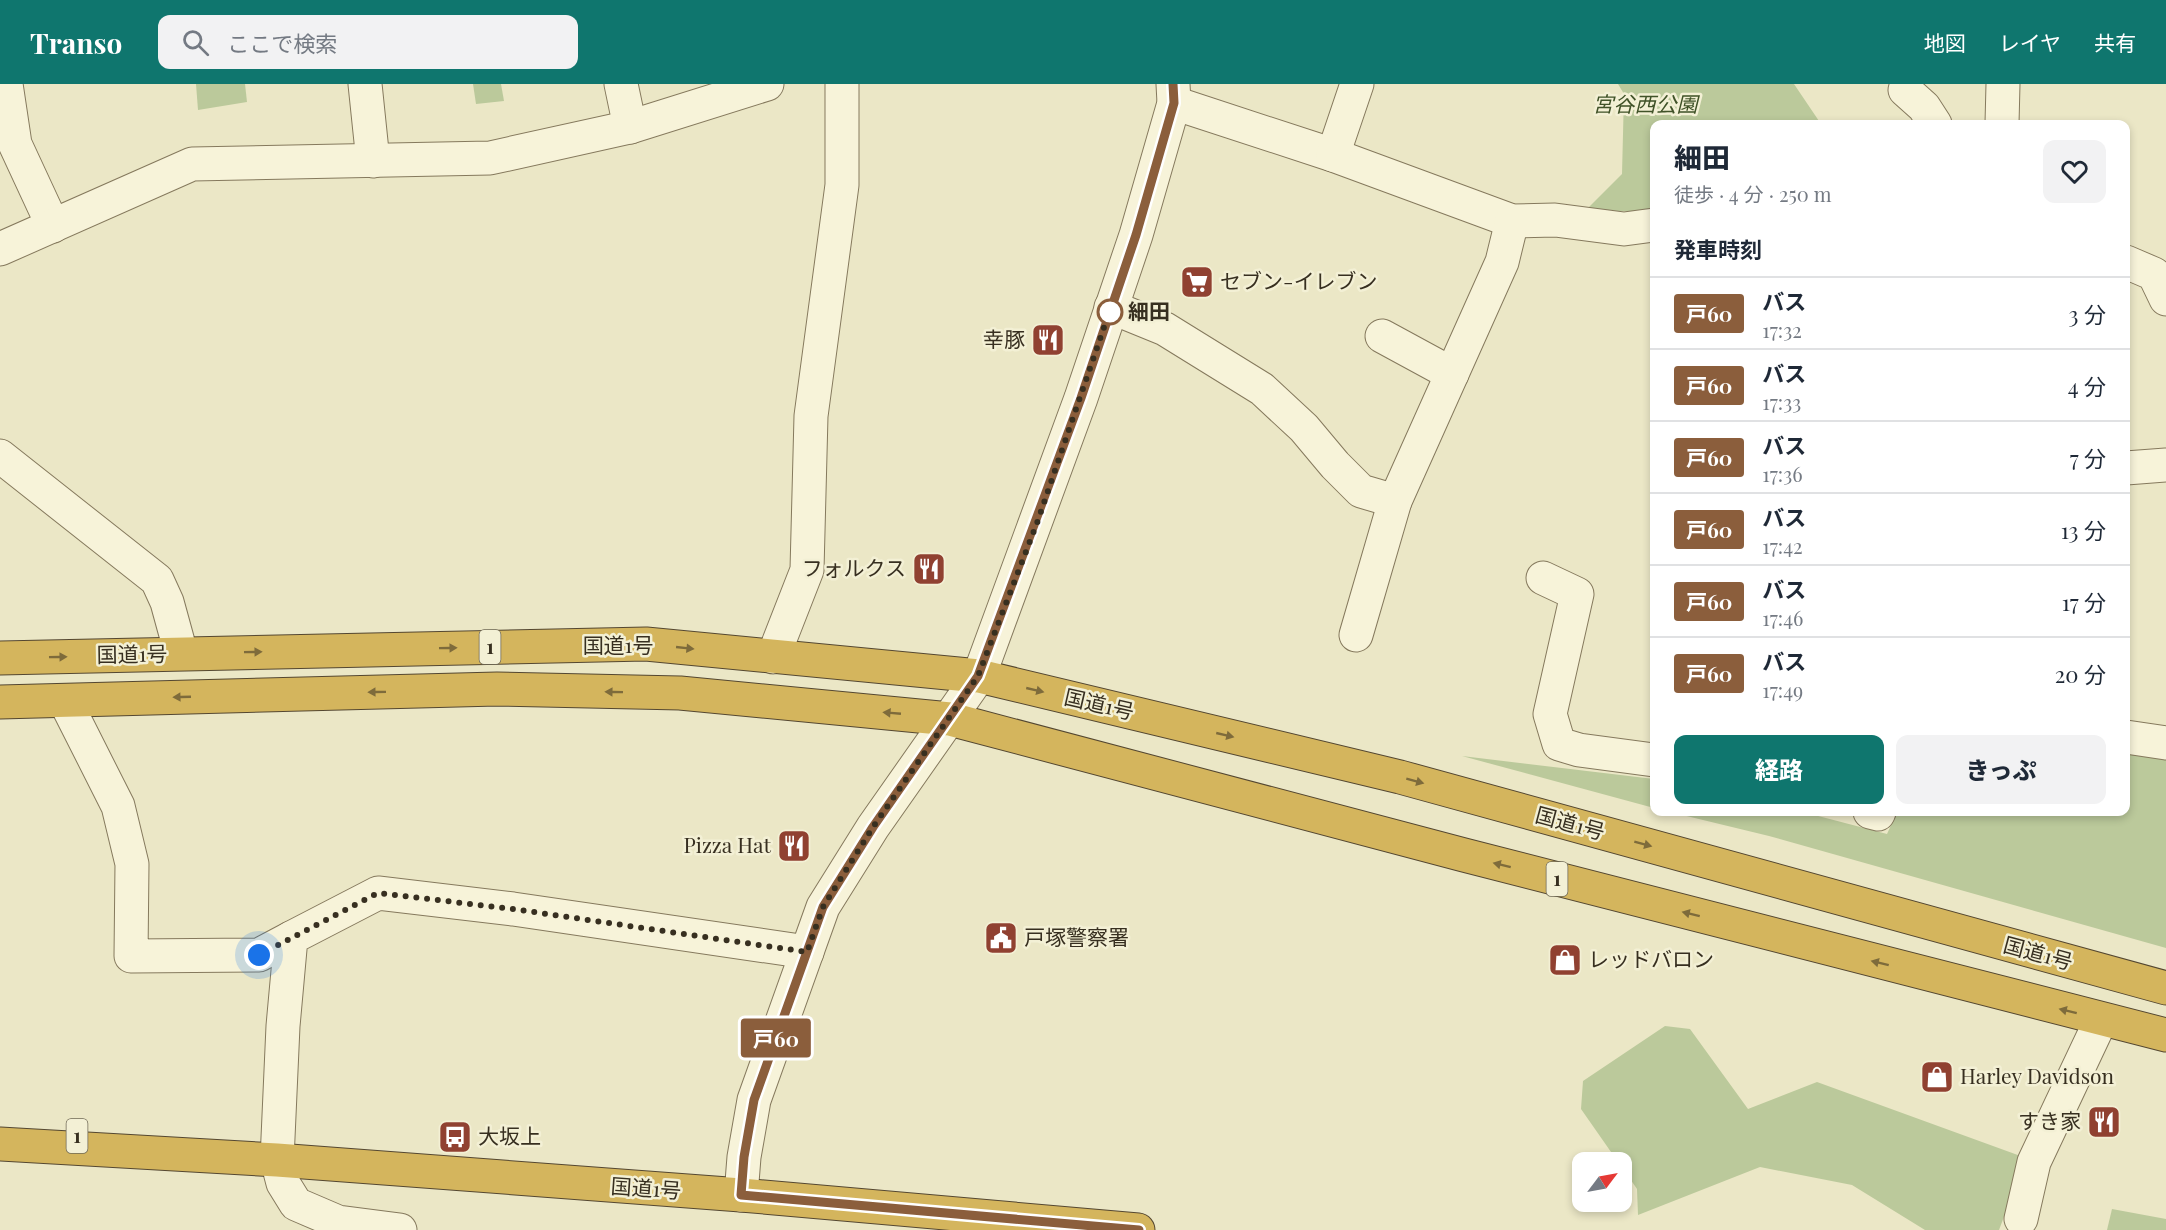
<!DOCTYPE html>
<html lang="ja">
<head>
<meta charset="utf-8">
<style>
  body { margin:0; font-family:"Playfair Display","Noto Sans JP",serif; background:#f2f2f3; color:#1f2937; height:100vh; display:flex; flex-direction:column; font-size:22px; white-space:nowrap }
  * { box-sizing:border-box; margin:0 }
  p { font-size:20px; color:#747a83 }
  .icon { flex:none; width:33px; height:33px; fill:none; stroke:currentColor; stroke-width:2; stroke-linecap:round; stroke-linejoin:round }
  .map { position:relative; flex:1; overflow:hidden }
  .details { position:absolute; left:1650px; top:36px; width:480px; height:696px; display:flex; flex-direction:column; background:#fff; border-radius:12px; box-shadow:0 3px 9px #0003 }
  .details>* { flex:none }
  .badge { padding:0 12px; border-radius:4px; font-size:21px; line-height:39px }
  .needle { width:39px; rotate:58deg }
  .buttons { position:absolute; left:1572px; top:1068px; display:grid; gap:12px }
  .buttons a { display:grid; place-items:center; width:60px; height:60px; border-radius:12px; background:#fff; box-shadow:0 3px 9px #0003; font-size:30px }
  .you { position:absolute; width:30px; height:30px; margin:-15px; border:4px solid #fff; border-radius:50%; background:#1a73e8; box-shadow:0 0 0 9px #1a73e833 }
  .map>.badge { position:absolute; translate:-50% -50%; box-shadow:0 0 0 3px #fff }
  h2 { padding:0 24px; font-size:22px; line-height:54px }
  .round { display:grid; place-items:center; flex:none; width:63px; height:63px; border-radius:12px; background:#f2f2f3 }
  .overview { display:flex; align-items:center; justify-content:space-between; height:102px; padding:0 24px }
  h1 { font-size:28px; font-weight:800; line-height:45px }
  .primary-button { display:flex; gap:12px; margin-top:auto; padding:12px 24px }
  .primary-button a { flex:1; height:69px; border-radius:12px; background:#0f766e; color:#fff; font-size:24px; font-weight:800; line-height:69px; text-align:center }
  .primary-button a+a { background:#f2f2f3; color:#1f2937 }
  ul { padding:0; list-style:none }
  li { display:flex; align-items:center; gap:18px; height:72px; padding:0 24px; border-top:2px solid #e0e1e3 }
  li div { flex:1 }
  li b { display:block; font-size:22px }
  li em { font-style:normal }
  li .badge { min-width:66px; font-weight:700; text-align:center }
  header { display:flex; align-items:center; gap:36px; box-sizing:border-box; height:84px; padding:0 30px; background:#0f766e; color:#fff }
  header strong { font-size:28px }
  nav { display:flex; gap:33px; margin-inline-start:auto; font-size:21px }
  .search { width:420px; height:54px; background:#f2f2f3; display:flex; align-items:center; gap:15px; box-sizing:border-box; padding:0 21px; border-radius:12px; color:#747a83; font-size:22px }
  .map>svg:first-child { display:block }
</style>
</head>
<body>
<header>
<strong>Transo</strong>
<div class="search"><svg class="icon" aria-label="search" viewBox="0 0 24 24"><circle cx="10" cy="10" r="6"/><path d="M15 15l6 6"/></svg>ここで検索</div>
<nav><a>地図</a><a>レイヤ</a><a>共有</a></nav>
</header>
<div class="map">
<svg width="2166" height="1146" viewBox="0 0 2166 1146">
  <rect width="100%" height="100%" fill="#ebe7c6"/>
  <!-- green -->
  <g fill="#bbc99b">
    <path d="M196,0H245L247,18L198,26Z"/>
    <path d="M473,0H501L504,17L476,20Z"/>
    <path d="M1618,0H1794L1821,40H1654V128L1586,126L1622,90L1624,10Z"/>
    <path d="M2126,665L2166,676V864L1769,752L1670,728H1803L1887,750L1897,728H2126Z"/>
    <path d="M1462,672L1654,695V724Z"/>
    <path d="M1665,942L1690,945L1748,1025L1817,998L2026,1074L1999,1146H1925L1852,1101L1760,1083L1638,1131L1637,1105L1622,1083V1078H1618L1581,1025L1583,997Z"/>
    <path d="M2112,1125L2166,1135V1146H2107Z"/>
  </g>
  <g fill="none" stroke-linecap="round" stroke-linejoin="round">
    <!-- minor casing -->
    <g stroke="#85795d" stroke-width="35">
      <g id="minor">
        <path d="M6,0L15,60L53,142"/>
        <path d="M365,0L373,77"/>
        <path d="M621,0L630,43"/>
        <path d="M1905,6L1924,23L1935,40"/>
        <path d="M1174,19L1333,71L1512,137L1555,136L1624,145L1654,141"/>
        <path d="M2002,40L2003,0"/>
        <path d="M1333,71L1357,0"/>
        <path d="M0,165L192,80L490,74L630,43L767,0"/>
        <path d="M2126,178L2154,190L2166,215"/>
        <path d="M1111,223L1165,245L1262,305L1304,344L1335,381L1361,407L1395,417L1502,178L1512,137"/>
        <path d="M1382,252L1452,290"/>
        <path d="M0,372L157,496L167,518L181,569"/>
        <path d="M2126,384L2166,381"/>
        <path d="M1543,494L1577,510L1550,630L1559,660L1579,666L1654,676"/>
        <path d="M1356,551L1395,417"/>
        <path d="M773,573L807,486L811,332L842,101V0"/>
        <path d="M65,617L118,722L132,780L131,872L259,871L291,854"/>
        <path d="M2126,653L2166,659"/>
        <path d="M1870,728L1878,730L1879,728"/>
        <path d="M741,1111L744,1073L754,1016L823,823L873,743L979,592L1081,314L1136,151L1174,19L1173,0"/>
        <path d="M2021,1135L2034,1078L2101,936"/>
        <path d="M400,1146L338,1138L296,1120L283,1099L277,1076L283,942L291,854L378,809L513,825L807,868"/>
      </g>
    </g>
    <!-- highway casing -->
    <g stroke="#544731" stroke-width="35">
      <g id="highway">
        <path d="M0,574L646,560L979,592L1400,693L2166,904"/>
        <path d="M0,618L497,605L680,609L950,635L1464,771L2166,951"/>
        <path d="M0,1060L277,1076L741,1111L1138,1146"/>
      </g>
    </g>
    <!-- minor -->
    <use href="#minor" stroke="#f7f3d9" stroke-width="33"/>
    <!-- highway -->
    <use href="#highway" stroke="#d4b55d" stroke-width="33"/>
  </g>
  <!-- one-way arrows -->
  <defs><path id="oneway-solid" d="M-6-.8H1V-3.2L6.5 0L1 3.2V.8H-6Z" transform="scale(1.5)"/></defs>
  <g fill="#7e6b3b">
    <use href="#oneway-solid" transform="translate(448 564) rotate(-1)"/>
    <use href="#oneway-solid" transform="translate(685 564) rotate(6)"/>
    <use href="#oneway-solid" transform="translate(253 568) rotate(-1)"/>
    <use href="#oneway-solid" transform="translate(58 573) rotate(-1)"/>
    <use href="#oneway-solid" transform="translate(1035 606) rotate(13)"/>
    <use href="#oneway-solid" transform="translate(377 608) rotate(179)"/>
    <use href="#oneway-solid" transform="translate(614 608) rotate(-179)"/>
    <use href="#oneway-solid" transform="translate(182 613) rotate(178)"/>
    <use href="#oneway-solid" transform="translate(892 629) rotate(-175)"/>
    <use href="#oneway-solid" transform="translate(1225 651) rotate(13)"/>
    <use href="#oneway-solid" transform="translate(1415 697) rotate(15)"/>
    <use href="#oneway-solid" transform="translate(1643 760) rotate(15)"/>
    <use href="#oneway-solid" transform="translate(1502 781) rotate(-166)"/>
    <use href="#oneway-solid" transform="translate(1691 830) rotate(-166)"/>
    <use href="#oneway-solid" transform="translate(1880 879) rotate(-166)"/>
    <use href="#oneway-solid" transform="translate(2068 927) rotate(-166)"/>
  </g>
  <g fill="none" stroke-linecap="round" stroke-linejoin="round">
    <!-- line casing -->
    <g stroke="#fff" stroke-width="14">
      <path id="line" d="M1139,1146L741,1111L744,1073L754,1016L823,823L873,743L978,592L1081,314L1136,151L1174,19L1173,0"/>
    </g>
    <!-- line -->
    <use href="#line" stroke="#8b5e3c" stroke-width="9"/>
    <!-- walk -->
    <path stroke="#372f20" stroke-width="6" stroke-dasharray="0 10.8" d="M259,871L378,809L513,825L807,868L823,823L873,743L978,592L1037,439L1111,223L1110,228"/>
  </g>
  <!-- icons -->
  <defs>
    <g id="supermarket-square" transform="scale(1.725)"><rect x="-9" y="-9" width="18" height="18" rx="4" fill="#904131" stroke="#f3f0d5"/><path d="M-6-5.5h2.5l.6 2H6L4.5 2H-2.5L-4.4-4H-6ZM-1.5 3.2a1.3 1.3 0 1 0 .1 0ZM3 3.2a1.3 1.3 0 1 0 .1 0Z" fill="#fff"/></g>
    <g id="restaurant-square" transform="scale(1.725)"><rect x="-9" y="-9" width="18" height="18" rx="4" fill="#904131" stroke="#f3f0d5"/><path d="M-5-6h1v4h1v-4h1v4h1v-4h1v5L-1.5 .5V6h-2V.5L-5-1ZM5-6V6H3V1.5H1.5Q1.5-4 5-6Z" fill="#fff"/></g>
    <g id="civic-square" transform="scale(1.725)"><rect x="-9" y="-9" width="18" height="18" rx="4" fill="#904131" stroke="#f3f0d5"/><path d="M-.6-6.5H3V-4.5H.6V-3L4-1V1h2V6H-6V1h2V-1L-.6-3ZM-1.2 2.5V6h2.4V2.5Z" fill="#fff"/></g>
    <g id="shop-square" transform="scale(1.725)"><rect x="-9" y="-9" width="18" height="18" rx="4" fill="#904131" stroke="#f3f0d5"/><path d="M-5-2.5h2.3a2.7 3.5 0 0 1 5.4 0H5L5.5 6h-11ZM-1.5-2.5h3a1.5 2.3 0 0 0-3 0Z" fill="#fff"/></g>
    <g id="bus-square" transform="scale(1.725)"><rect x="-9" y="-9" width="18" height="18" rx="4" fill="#904131" stroke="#f3f0d5"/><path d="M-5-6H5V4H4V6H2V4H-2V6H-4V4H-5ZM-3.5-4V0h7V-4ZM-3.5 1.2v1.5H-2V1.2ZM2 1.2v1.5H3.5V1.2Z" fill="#fff"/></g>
  </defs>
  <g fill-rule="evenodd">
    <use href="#supermarket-square" x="1197" y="198"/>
    <use href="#restaurant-square" x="1048" y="256"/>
    <use href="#restaurant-square" x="929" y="485"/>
    <use href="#restaurant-square" x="794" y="762"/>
    <use href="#civic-square" x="1001" y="854"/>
    <use href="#shop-square" x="1565" y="876"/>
    <use href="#shop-square" x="1937" y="993"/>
    <use href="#restaurant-square" x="2104" y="1038"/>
    <use href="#bus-square" x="455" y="1053"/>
  </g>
  <!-- markers -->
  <circle fill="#fff" stroke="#8b5e3c" stroke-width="3" cx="1110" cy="228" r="12"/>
  <g text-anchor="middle" stroke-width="5" stroke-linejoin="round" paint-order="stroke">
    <!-- shield labels -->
    <g fill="#f3f0d5" stroke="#6f6956" stroke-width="1.5">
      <rect x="479.5" y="546" width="21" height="34" rx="4.5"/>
      <rect x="1546.5" y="778" width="21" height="34" rx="4.5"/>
      <rect x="66.5" y="1035" width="21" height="34" rx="4.5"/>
    </g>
    <g font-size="20" font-weight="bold" fill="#372f20">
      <text x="490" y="570">1</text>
      <text x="1557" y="802">1</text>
      <text x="77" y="1059">1</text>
    </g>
    <!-- park labels -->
    <g font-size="21" font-style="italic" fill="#405228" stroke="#f3f0d5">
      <text x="1645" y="28">宮谷西公園</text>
    </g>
    <!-- poi labels -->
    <g font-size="21" fill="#372f20" stroke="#f3f0d5" text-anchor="start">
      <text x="1220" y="205">セブン-イレブン</text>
      <text x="1025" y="263" text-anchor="end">幸豚</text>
      <text x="906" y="492" text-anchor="end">フォルクス</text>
      <text x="771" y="769" text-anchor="end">Pizza Hat</text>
      <text x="1024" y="861">戸塚警察署</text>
      <text x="1588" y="883">レッドバロン</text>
      <text x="1960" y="1000">Harley Davidson</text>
      <text x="2081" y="1045" text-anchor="end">すき家</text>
      <text x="478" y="1060">大坂上</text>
    </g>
    <!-- stop labels -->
    <g font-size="21" font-weight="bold" fill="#372f20" stroke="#f3f0d5" text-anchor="start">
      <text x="1128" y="235">細田</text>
    </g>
    <!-- street labels -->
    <g font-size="21" fill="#372f20" stroke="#f3f0d5">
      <text x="618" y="569">国道1号</text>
      <text transform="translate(132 571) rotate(-1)" y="7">国道1号</text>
      <text transform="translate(1099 621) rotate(13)" y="7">国道1号</text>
      <text transform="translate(1570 740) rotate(15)" y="7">国道1号</text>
      <text transform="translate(2038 870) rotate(15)" y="7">国道1号</text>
      <text transform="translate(646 1105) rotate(4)" y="7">国道1号</text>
    </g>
  </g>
</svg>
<div class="buttons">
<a><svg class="needle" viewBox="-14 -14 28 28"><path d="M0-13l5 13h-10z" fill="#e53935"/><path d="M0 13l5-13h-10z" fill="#747a83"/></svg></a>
</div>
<div class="you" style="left:259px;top:871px"></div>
<b class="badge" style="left:776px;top:954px;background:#8b5e3c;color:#fff">戸60</b>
<section class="details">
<div class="overview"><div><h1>細田</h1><p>徒歩 · 4 分 · 250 m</p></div><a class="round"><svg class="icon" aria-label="heart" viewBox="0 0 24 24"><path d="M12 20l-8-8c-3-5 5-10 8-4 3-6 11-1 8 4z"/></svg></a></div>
<h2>発車時刻</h2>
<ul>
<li><span class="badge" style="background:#8b5e3c;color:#fff">戸60</span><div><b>バス</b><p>17:32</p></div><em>3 分</em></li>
<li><span class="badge" style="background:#8b5e3c;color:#fff">戸60</span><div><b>バス</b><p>17:33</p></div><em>4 分</em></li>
<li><span class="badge" style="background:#8b5e3c;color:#fff">戸60</span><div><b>バス</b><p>17:36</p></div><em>7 分</em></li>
<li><span class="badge" style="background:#8b5e3c;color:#fff">戸60</span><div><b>バス</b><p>17:42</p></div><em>13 分</em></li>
<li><span class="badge" style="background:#8b5e3c;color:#fff">戸60</span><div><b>バス</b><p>17:46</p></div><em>17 分</em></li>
<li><span class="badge" style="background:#8b5e3c;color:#fff">戸60</span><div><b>バス</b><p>17:49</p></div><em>20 分</em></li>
</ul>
<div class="primary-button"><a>経路</a><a>きっぷ</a></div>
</section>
</div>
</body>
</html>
